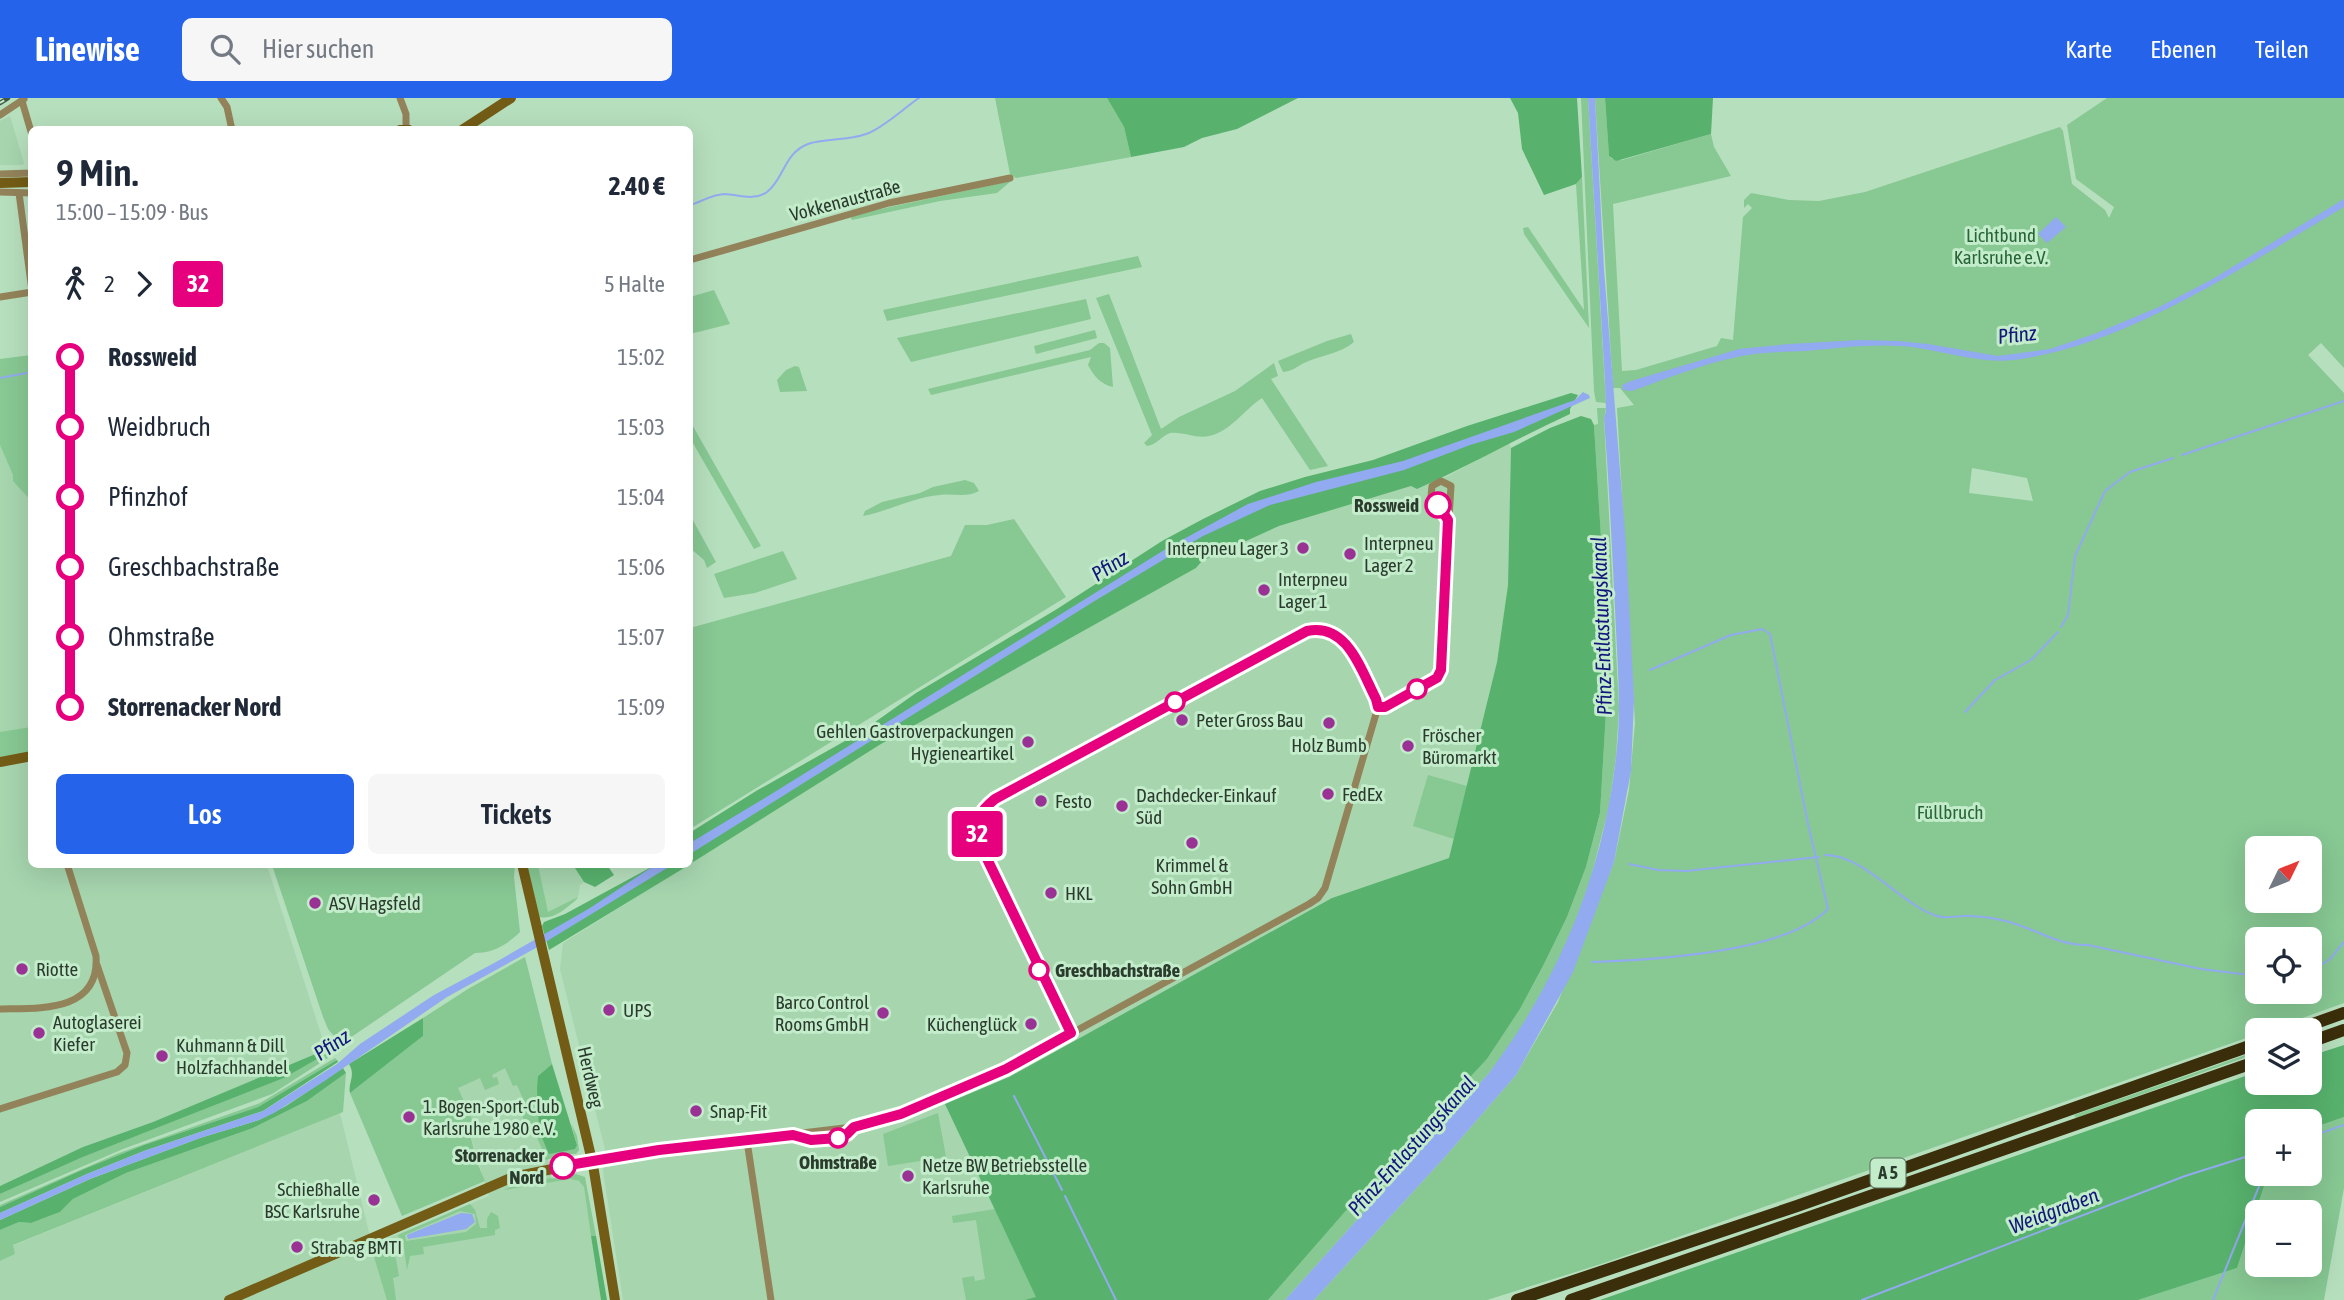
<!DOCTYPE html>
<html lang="de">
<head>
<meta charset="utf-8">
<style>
  body { margin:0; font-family:"Asap Condensed",sans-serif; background:#f6f6f7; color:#1f2937; height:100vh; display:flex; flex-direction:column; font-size:26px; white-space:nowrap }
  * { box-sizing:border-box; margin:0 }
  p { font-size:23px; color:#747a83 }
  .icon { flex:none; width:38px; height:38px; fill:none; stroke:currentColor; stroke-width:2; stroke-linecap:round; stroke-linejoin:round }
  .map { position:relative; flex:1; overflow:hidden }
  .side { position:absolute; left:28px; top:28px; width:665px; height:742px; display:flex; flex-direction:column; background:#fff; border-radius:10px; box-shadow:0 7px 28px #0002 }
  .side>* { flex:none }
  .badge { padding:0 14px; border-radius:5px; font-size:24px; line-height:46px }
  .needle { width:46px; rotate:47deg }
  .fabs { position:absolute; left:2245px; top:738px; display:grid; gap:14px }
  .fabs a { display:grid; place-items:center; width:77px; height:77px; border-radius:10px; background:#fff; box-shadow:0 7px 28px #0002; font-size:35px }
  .map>.badge { position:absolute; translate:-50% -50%; box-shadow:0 0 0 4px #fff }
  .legs { display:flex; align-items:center; gap:10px; height:77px; padding:0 28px; font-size:23px }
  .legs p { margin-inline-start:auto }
  .head { display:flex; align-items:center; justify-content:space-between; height:119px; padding:0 28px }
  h1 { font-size:38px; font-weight:600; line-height:52px }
  .button { display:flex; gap:14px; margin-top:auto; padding:14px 28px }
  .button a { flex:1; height:80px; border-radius:10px; background:#2563eb; color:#fff; font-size:28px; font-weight:600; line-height:80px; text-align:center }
  .button a+a { background:#f6f6f7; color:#1f2937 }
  ul { padding:0 28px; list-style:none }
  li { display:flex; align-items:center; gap:24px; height:70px; font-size:26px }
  li i { display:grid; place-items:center; width:10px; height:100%; margin:0 9px; background:currentColor }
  li i::after { content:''; width:18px; height:18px; margin:-9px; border:5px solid; border-radius:50%; background:#fff }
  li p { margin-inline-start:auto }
  li:first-child i { background:linear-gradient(#0000 50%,currentColor 0) }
  li:last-child i { background:linear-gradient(currentColor 50%,#0000 0) }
  header { display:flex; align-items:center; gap:42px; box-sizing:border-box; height:98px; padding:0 35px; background:#2563eb; color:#fff }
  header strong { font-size:33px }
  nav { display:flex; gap:38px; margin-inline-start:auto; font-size:24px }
  .search { width:490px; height:63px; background:#f6f6f7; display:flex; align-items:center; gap:18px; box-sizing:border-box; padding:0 24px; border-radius:10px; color:#747a83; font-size:26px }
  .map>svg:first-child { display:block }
</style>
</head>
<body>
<header>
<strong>Linewise</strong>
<div class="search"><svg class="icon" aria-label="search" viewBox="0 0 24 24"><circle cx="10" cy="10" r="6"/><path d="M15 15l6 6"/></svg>Hier suchen</div>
<nav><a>Karte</a><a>Ebenen</a><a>Teilen</a></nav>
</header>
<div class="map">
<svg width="2344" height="1202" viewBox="0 0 2344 1202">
  <rect width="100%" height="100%" fill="#b6dfbd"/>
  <!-- built -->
  <g fill="#a6d5ae">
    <path d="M10,18L24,65L23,67H0V23Z"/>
    <path d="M1509,345L1511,350L1508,487L1497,564L1449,760L1332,800L1037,1199L1024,1202H623L603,1073L605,1051L560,871L563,845L881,646L1196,470L1202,463L1279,428L1411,388L1417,391L1448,378Z"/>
    <path d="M0,347L13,377V383L31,403L32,766L267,767L326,952L153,1024L83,1049L0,1088Z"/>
    <path d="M538,767H573L584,784L580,787L578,799L548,815Z"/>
    <path d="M506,959L547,1055L552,1084L572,1081L579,1083L584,1089L601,1202H0V1163L15,1156L12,1148L340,1015L372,1147L489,1098L471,1039L442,993Z"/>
  </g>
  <!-- green -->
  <g fill="#87c893" fill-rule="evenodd">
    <path d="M995,0H1107L1124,29L1131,59L1016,80L1010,76Z"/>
    <path d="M1581,0H1588L1606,305L1596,304L1594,293Z"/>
    <path d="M1595,0H1605L1609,58L1612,61L1622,62L1711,36L1714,49L1731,78L1613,106L1622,273L1636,272L1717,248L1721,240L1733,242L1743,119L1752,110L1748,106L1744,110V102L1751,95L1789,102L1819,103L1865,94L2060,29L2063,33L2072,86L2105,112L2109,120L2114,109L2076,81L2067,27L2107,0H2344V270L2321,245L2308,257L2344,295V905L2266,933H2258L2257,936L2252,938L1604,1165L1487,1202H1314L1444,1060L1516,977L1558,904L1614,764L1629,692L1635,625L1617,310L1634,307L1620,290H1613ZM1972,370L2027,380L2033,403L1969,395ZM2258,751H2310V803H2258ZM2258,842H2310V894H2258Z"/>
    <path d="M1582,79L1589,230L1524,136L1523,130L1528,129L1584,212L1576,86Z"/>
    <path d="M1011,83L997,95L940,103L852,122L851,120L853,117Z"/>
    <path d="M1138,158L1142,169L887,223L883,212Z"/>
    <path d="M714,192L730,226L690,236V199Z"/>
    <path d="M1109,196L1161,331L1179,319L1235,293L1274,265L1278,278L1271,281L1328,368L1310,372L1262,300C1244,312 1231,333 1209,338C1196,341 1183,333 1170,335C1161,338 1157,347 1147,348L1144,345L1152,337L1096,200Z"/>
    <path d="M1086,201L1091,221L911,264L897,240Z"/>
    <path d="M1095,232L1097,240L1036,256L1034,248Z"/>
    <path d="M1351,236L1354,244C1340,256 1321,257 1304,265C1296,269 1293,273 1283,274L1278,263L1327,243Z"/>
    <path d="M1099,245H1104L1110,250L1113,289C1100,286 1094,278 1088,267L1091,259L931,297L928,291L1090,252Z"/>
    <path d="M31,257H32L31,403L13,383V377L0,347V261Z"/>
    <path d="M795,268L799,269L807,293L780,294L777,282L786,272Z"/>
    <path d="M1597,310H1606L1604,321L1619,610L1616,659L1609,709L1590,783L1572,833L1549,882L1511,947L1489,975L1285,1202H1268L1357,1100L1487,961L1520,911L1544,866L1567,819L1586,769L1600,715L1607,596L1606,520L1594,327L1598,326Z"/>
    <path d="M690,323L761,448L754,451L690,340Z"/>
    <path d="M965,382L974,385L979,393C966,400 954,395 940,397C914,399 889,413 863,418L865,413L882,404L920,395L933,389Z"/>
    <path d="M690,417L716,464L707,470L704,462L690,450Z"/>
    <path d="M1014,421L1066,499L690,731V530L951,458L965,427H987Z"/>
    <path d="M783,453L797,481L755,495L724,500L714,476Z"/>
    <path d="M31,629V655L0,661V634Z"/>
    <path d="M1428,677L1467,688L1454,741L1413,728Z"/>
    <path d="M272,767H515L514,779L520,834C508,846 493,855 475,855L341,946L328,931L323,919Z"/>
    <path d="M527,767H538L548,814L578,799L576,802C565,811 554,822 539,819Z"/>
    <path d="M525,859L552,966L538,978L539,1033L577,1047L571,1025L577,1038L579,1052L576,1056H563V1058L524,1067V1062L543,1053L529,1022L524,1024L522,1014L527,1010L517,987L513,988L505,970L492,977L493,980L497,979L499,986L485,992L480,980L458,990L477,1033L470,1036L477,1064L485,1083L402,1118L350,995L423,938V920L468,891Z"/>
    <path d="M329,953L331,958L272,996L123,1051L0,1104V1096L83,1059L284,980L326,956Z"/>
    <path d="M2257,953V955L2076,1020L2074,1017Z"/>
    <path d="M335,960L337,962L258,1009L144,1047L84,1071L0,1109V1107L119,1055L260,1005Z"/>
    <path d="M346,975L343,1014L13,1147L15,1156L0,1163V1132L19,1124L31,1125L60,1114L73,1101L126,1075L253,1030L307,1003Z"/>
    <path d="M938,1015L946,1059L888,1068L883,1036Z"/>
    <path d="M2344,1019V1090L2324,1202H2138L2237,1170L2268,1076H2310V1031ZM2258,1115H2310V1167H2258Z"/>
    <path d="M576,1076L585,1079L596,1138H591L584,1089L579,1083L571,1081L504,1092L528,1081L562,1080Z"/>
    <path d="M470,1106L475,1112L480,1130H487V1121L491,1114L498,1118L500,1130L495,1132V1137L423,1149L424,1156L410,1158L407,1172L404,1150L398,1137ZM460,1113L475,1116L476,1126L466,1134L406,1143L405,1137Z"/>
    <path d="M995,1111L1037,1199L1024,1202H966L962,1180L974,1178L975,1183L985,1181L976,1122L953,1125L952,1118Z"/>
    <path d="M387,1142L396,1161L399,1178L393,1180L396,1202H387L371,1149Z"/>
  </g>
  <!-- forest -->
  <g fill="#58b26d">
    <path d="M1107,0H1298L1237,31L1202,40L1184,49L1131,59L1124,29Z"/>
    <path d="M1510,0H1577L1582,79L1576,86L1544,97L1522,51L1518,15Z"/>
    <path d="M1605,0H1713L1711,36L1616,63L1609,58Z"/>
    <path d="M1571,295L1578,297L1570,311V316C1518,340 1469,368 1417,391L1411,388L1279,428L1202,463L1196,470L881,646L690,766L691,734L756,693L861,634L916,595L1057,511L1162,443L1203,421L1260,393L1305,379L1373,362L1467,328Z"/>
    <path d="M1581,318L1591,321L1594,327L1606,520L1607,596L1600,715L1586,769L1567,819L1544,866L1520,911L1487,961L1357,1100L1268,1202H1024L1036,1199L945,1006L1009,979L1060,951L1332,800L1449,760L1497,564L1508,487L1511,350L1550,330Z"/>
    <path d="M573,767H607L614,777L595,789L584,784Z"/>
    <path d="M655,767H689L549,852L542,828L544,824L565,816Z"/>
    <path d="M423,920V938L350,995C348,984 356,978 349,966Z"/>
    <path d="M322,941L329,953L326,956L284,980L83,1059L0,1096V1088L83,1049L153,1024L325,952Z"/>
    <path d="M2344,947V1019L2310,1031V1024H2258V1076H2268L2237,1170L2138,1202H1600L2257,974L2258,985H2310V958Z"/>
    <path d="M337,962L338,964L263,1013L144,1053L87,1076L0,1115V1109L84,1071L144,1047L258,1009Z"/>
    <path d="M552,966L577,1047L575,1051L549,1056L539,1033L537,990L538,978Z"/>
    <path d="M343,970L346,975L307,1003L253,1030L126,1075L73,1101L60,1114L31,1125L19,1124L0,1132V1122L90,1081L200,1040L259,1022L286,1008Z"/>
    <path d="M591,1138H596L607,1202H601Z"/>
  </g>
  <!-- water -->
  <g fill="#92aaf0">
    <path d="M1588,0H1595L1604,172L1626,447L1634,602L1631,673L1614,764L1573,874L1516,977L1444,1060L1314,1202H1285L1489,975C1559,882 1603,775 1616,659C1622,610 1617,560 1615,511C1612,448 1609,384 1604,320L1606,313L1605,283Z"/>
    <path d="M2344,101V109C2247,166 2133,244 2021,261C1981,268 1941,251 1901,248C1869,246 1837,250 1806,253C1783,254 1759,254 1737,259C1702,266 1666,281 1632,293L1623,292L1622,287L1631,283L1739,251L1789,246L1860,242L1898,243L1928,246L1998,258L2050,251L2094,236L2159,209L2211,182Z"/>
    <path d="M2056,119L2066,129L2047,145L2038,136Z"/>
    <path d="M1583,294L1589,297L1590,300L1514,334L1470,347L1404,372L1270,407L1203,438L1093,504L690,756V745L773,695L1169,449L1248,406L1316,384L1403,363L1575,302Z"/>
    <path d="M655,767H672L534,851L447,899L323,984L274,1015L259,1022L200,1040L90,1081L0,1122V1115L87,1076L144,1053L263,1013L337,966L360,946L434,897L496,864L590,810Z"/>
    <path d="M461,1115L472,1116L475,1124L466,1131L408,1141L407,1137Z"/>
  </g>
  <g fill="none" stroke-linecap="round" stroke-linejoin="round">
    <!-- stream -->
    <g stroke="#92aaf0" stroke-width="2">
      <path d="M690,107C701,104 713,96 725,96C739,97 754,103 767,94C784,81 784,55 808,46C824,40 847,43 866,36C882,31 904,10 919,0"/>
      <path d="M0,280L32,274"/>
      <path d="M2182,357L2344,303"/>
      <path d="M2061,529L2068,517L2075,458L2105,393L2130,374L2173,360"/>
      <path d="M1965,614L1995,582L2031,562L2058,534"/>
      <path d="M1825,757C1863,756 1903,808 1937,818C1945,821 1956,818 1964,818C1976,818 1989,819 2001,822C2032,828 2056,848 2088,847L2201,871L2258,878"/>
      <path d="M1629,766L1658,772L1686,773L1819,759"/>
      <path d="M1592,864C1652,862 1785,855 1828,811L1808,726L1770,536L1762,531L1731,537L1650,572"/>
      <path d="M2310,875L2330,861L2344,844"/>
      <path d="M1014,998L1062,1092"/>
      <path d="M2310,1039L2344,1027"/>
      <path d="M1065,1098L1116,1202"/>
      <path d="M1862,1202L2185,1078L2258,1055"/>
      <path d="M2213,1202L2264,1076"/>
    </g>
    <!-- street -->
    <g stroke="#93835a" stroke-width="7">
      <path d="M221,0L227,9L232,32"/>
      <path d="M400,0L406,16V31"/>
      <path d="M22,3L32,37"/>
      <path d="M0,17L24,1"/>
      <path d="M0,76L32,75"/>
      <path d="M0,94L32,95"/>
      <path d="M19,95L32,193"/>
      <path d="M690,162L889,105L1010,80"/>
      <path d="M0,199L32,194"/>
      <path d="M1378,609C1392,609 1430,587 1439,577L1451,388L1441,383L1432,388L1431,398L1448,422"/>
      <path d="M0,911C38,910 100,915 96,858L67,766"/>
      <path d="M1071,935L978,742C974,723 980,713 995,701L1307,533C1347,525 1361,572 1376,601L1378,609"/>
      <path d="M0,1011L117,974L125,967L127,955L97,867"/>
      <path d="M747,1043L771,1202"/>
      <path d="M592,1063L659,1052L861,1028L901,1016L1006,971L1309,806L1318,800L1325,790L1378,609"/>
    </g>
    <!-- secondary -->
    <g stroke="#735c15" stroke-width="10">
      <path d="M400,32H409"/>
      <path d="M462,32L511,0"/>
      <path d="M0,85L32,84"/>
      <path d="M0,664L32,658"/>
      <path d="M522,766L593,1067L615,1202"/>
      <path d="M229,1202L513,1079L592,1063"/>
    </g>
    <!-- highway -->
    <g stroke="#3a2e0b" stroke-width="12">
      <path d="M2293,933L2344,915"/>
      <path d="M2310,944L2344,932"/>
      <path d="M1517,1202L1797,1108L2258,945"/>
      <path d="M1571,1202L2258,963"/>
    </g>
    <!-- rail casing -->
    <g stroke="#425746" stroke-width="4.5">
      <path id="rail" d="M0,5L8,0"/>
    </g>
    <!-- rail -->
    <use href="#rail" stroke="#c3ecca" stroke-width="2" stroke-dasharray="5" stroke-linecap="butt"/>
  </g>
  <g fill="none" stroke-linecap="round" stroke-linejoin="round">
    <!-- line-1 casing -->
    <g stroke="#fff" stroke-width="16">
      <path id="line-1" d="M563,1068L659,1052L793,1037L811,1042L838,1040L847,1036L854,1029L901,1016L1006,971L1071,935L978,742C974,723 980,713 995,701L1307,533C1347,524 1361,572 1376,601L1378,609H1385L1437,580L1441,572L1448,422L1438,407"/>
    </g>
    <!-- line-1 -->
    <use href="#line-1" stroke="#e6007e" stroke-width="10"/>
  </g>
  <!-- markers -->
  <g fill="#fff" stroke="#e6007e" stroke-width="3.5">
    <circle cx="1438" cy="407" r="12"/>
    <circle cx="1417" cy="591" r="9"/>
    <circle cx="1175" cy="604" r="9"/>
    <circle cx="1039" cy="872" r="9"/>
    <circle cx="838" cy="1040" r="9"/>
    <circle cx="563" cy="1068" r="12"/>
  </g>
  <g fill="#9a3296" stroke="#c3ecca" stroke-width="2.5">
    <circle cx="1303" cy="450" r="7"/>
    <circle cx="1350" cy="456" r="7"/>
    <circle cx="1264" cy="492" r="7"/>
    <circle cx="1182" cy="622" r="7"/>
    <circle cx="1329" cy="625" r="7"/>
    <circle cx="1028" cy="644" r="7"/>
    <circle cx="1408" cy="648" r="7"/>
    <circle cx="1328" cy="696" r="7"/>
    <circle cx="1041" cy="703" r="7"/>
    <circle cx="1122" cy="708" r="7"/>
    <circle cx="1192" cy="745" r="7"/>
    <circle cx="1051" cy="795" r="7"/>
    <circle cx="315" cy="805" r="7"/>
    <circle cx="22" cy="871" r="7"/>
    <circle cx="609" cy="912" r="7"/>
    <circle cx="883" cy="915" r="7"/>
    <circle cx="1031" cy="926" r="7"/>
    <circle cx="39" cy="935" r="7"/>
    <circle cx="162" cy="958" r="7"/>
    <circle cx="696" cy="1013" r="7"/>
    <circle cx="409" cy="1019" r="7"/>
    <circle cx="908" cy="1078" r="7"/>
    <circle cx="374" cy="1102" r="7"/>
    <circle cx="297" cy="1149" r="7"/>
  </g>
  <g text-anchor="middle" stroke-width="6" stroke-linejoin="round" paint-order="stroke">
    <!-- shield labels -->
    <rect fill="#c3ecca" stroke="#59705d" stroke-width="2" x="1870.5" y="1060.5" width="35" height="29" rx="5"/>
    <g font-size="18" font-weight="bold" fill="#2b3b2e">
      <text x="1888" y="1081">A 5</text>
    </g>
    <!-- street labels -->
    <g font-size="19" fill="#2b3b2e" stroke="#c3ecca">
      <text transform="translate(845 102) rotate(-15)" y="7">Vokkenaustraße</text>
      <text transform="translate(591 979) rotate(77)" y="7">Herdweg</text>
    </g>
    <!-- park labels -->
    <g font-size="19" fill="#276537" stroke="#c3ecca">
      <text x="2001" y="144">Lichtbund<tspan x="2001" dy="22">Karlsruhe e.V.</tspan></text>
      <text x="1950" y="721">Füllbruch</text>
    </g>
    <!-- stop labels -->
    <g font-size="19" font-weight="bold" fill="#2b3b2e" stroke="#c3ecca" text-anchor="end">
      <text x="1419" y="414">Rossweid</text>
      <text x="1055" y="879" text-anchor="start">Greschbachstraße</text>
      <text x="544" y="1064">Storrenacker<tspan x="544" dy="22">Nord</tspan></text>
      <text x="838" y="1071" text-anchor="middle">Ohmstraße</text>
    </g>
    <!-- poi labels -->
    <g font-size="19" fill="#2b3b2e" stroke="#c3ecca" text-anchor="start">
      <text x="1364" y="452">Interpneu<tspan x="1364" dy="22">Lager 2</tspan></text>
      <text x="1289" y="457" text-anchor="end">Interpneu Lager 3</text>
      <text x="1278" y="488">Interpneu<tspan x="1278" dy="22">Lager 1</tspan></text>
      <text x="1196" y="629">Peter Gross Bau</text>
      <text x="1014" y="640" text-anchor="end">Gehlen Gastroverpackungen<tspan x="1014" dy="22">Hygieneartikel</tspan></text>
      <text x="1422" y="644">Fröscher<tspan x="1422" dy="22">Büromarkt</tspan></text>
      <text x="1329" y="654" text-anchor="middle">Holz Bumb</text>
      <text x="1342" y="703">FedEx</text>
      <text x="1136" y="704">Dachdecker-Einkauf<tspan x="1136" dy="22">Süd</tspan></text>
      <text x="1055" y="710">Festo</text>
      <text x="1192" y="774" text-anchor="middle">Krimmel &amp;<tspan x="1192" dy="22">Sohn GmbH</tspan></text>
      <text x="1065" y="802">HKL</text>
      <text x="329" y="812">ASV Hagsfeld</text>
      <text x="36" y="878">Riotte</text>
      <text x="869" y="911" text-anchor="end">Barco Control<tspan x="869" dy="22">Rooms GmbH</tspan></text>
      <text x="623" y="919">UPS</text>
      <text x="53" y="931">Autoglaserei<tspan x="53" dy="22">Kiefer</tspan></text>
      <text x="1017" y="933" text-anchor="end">Küchenglück</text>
      <text x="176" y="954">Kuhmann &amp; Dill<tspan x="176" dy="22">Holzfachhandel</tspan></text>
      <text x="423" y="1015">1. Bogen-Sport-Club<tspan x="423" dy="22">Karlsruhe 1980 e.V.</tspan></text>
      <text x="710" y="1020">Snap-Fit</text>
      <text x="922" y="1074">Netze BW Betriebsstelle<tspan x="922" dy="22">Karlsruhe</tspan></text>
      <text x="360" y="1098" text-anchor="end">Schießhalle<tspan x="360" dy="22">BSC Karlsruhe</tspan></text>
      <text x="311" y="1156">Strabag BMTI</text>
    </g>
    <!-- water labels -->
    <g font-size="21" font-style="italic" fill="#13177c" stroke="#c3ecca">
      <text transform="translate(2017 237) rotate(-6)" y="7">Pfinz</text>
      <text transform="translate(1110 468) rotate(-32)" y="7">Pfinz</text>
      <text transform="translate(1602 528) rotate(-92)" y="7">Pfinz-Entlastungskanal</text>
      <text transform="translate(332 947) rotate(-34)" y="7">Pfinz</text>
      <text transform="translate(1412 1048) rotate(-48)" y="7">Pfinz-Entlastungskanal</text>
      <text transform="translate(2054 1113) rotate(-21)" y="7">Weidgraben</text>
    </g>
  </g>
</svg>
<div class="fabs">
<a><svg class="needle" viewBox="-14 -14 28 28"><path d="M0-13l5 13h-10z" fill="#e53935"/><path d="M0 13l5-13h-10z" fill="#747a83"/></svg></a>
<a><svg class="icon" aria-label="locate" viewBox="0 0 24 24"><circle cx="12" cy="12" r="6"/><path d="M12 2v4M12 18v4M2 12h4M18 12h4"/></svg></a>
<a><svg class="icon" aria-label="layers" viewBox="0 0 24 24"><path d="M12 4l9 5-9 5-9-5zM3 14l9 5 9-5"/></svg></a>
<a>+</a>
<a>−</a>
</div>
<b class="badge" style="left:977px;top:736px;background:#e6007e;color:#fff">32</b>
<section class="side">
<div class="head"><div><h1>9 Min.</h1><p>15:00 – 15:09 · Bus</p></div><b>2.40 €</b></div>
<div class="legs"><svg class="icon" aria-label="walk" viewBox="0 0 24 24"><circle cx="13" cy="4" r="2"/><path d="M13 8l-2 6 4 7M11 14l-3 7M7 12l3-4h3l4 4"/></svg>2<svg class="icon" aria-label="forward" viewBox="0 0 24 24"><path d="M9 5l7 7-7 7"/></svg><b class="badge" style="background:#e6007e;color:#fff">32</b><p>5 Halte</p></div>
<ul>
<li><i style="color:#e6007e"></i><b>Rossweid</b><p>15:02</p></li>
<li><i style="color:#e6007e"></i><span>Weidbruch</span><p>15:03</p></li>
<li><i style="color:#e6007e"></i><span>Pfinzhof</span><p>15:04</p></li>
<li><i style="color:#e6007e"></i><span>Greschbachstraße</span><p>15:06</p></li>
<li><i style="color:#e6007e"></i><span>Ohmstraße</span><p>15:07</p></li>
<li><i style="color:#e6007e"></i><b>Storrenacker Nord</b><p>15:09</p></li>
</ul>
<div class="button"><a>Los</a><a>Tickets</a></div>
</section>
</div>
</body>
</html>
